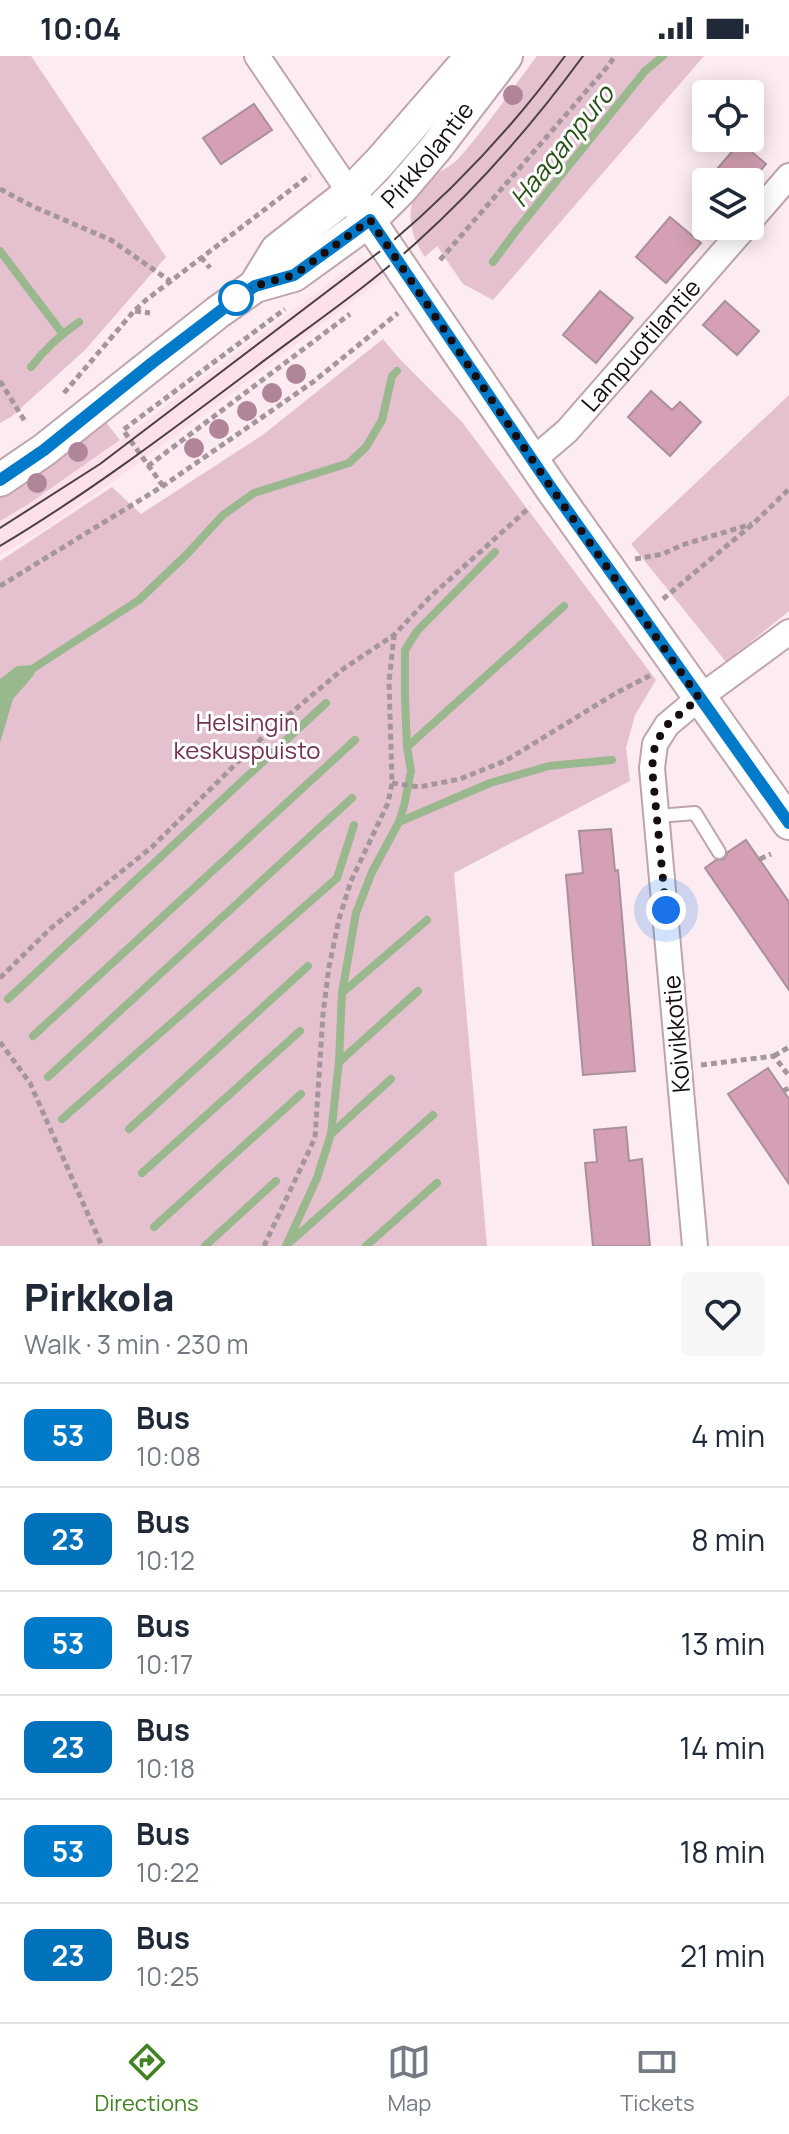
<!DOCTYPE html>
<html lang="en">
<head>
<meta charset="utf-8">
<style>
  body { margin:0; font-family:Manrope,sans-serif; background:#f6f6f7; color:#1f2937; height:100vh; display:flex; flex-direction:column; font-size:30px; white-space:nowrap }
  * { box-sizing:border-box; margin:0 }
  p { font-size:26px; color:#747a83 }
  .icon { flex:none; width:44px; height:44px; fill:none; stroke:currentColor; stroke-width:2; stroke-linecap:round; stroke-linejoin:round }
  .map { position:relative; height:1190px; overflow:hidden }
  .panel { display:flex; flex-direction:column; background:#fff; flex:1 }
  .panel>* { flex:none }
  .badge { padding:0 16px; border-radius:12px; font-size:28px; line-height:52px }
  .buttons { position:absolute; left:692px; top:24px; display:grid; gap:16px }
  .buttons a { display:grid; place-items:center; width:72px; height:72px; border-radius:8px; background:#fff; box-shadow:0 4px 20px #0003; font-size:40px }
  .you { position:absolute; width:40px; height:40px; margin:-20px; border:6px solid #fff; border-radius:50%; background:#1a73e8; box-shadow:0 0 0 12px #1a73e833 }
  .map>.badge { position:absolute; translate:-50% -50%; box-shadow:0 0 0 4px #fff }
  .round { display:grid; place-items:center; flex:none; width:84px; height:84px; border-radius:8px; background:#f6f6f7 }
  .head { display:flex; align-items:center; justify-content:space-between; height:136px; padding:0 24px }
  h1 { font-size:38px; font-weight:800; line-height:60px }
  ul { padding:0; list-style:none }
  li { display:flex; align-items:center; gap:24px; height:104px; padding:0 24px; border-top:2px solid #e0e1e3 }
  li div { flex:1 }
  li b { display:block; font-size:30px }
  li em { font-style:normal }
  li .badge { min-width:88px; font-weight:700; text-align:center }
  .status { display:flex; justify-content:space-between; align-items:center; height:56px; padding:0 40px; background:#fff; direction:ltr }
  .status svg { height:22px; fill:currentColor }
  .dock { display:flex; justify-content:space-around; align-items:center; height:112px; border-top:2px solid #e0e1e3; background:#fff; font-size:22px; color:#747a83 }
  .dock a { display:grid; justify-items:center; gap:4px }
  .dock .on { color:#418223 }
  .map>svg:first-child { display:block }
</style>
</head>
<body>
<div class="status"><b>10:04</b><svg viewBox="0 0 49 12"><path d="M0 12V9h3v3zM5 12V6h3v6zM10 12V3h3v9zM15 12V0h3v12zM26 1h20v11H26zM47 4h2v5h-2z"/></svg></div>
<div class="map">
<svg width="789" height="1190" viewBox="0 0 789 1190">
  <rect width="100%" height="100%" fill="#fcebf1"/>
  <!-- built -->
  <path fill="#fee0eb" d="M364,201L374,206L386,220L131,413L44,474L0,499V465L27,449L117,387Z"/>
  <!-- green -->
  <g fill="#e5c1cf">
    <path d="M0,0H31L166,201L85,294L11,361L0,367Z"/>
    <path d="M537,0H704L493,244L463,228L437,190L425,201C412,182 405,159 416,137C426,117 445,117 458,103C486,72 512,33 537,0Z"/>
    <path d="M383,283L397,300L462,366L656,624L635,659L626,692L630,725L454,817L487,1190H0V505L112,431L141,458L264,378Z"/>
    <path d="M789,339V555L726,606L631,488Z"/>
    <path d="M104,364L120,384L27,449L0,465V440L39,415Z"/>
  </g>
  <!-- water -->
  <path fill="#99b88e" d="M37,609L34,619L13,643L0,687V623L17,610Z"/>
  <g fill="none" stroke-linecap="round" stroke-linejoin="round">
    <!-- stream -->
    <g stroke="#99b88e" stroke-width="8">
      <path d="M0,195L62,277"/>
      <path d="M493,206L516,175L645,15L663,0"/>
      <path d="M31,311C45,293 60,279 79,266"/>
      <path d="M29,615L139,544L187,498L223,459L254,437L349,407L366,391L382,364L392,320L397,315"/>
      <path d="M407,691L564,550"/>
      <path d="M399,766L490,727L549,710L612,704"/>
      <path d="M342,937L427,864"/>
      <path d="M8,943L326,647"/>
      <path d="M33,980L355,684"/>
      <path d="M339,1006L418,935"/>
      <path d="M48,1021L352,742"/>
      <path d="M62,1063L337,822L354,769"/>
      <path d="M129,1073L308,910"/>
      <path d="M331,1078L391,1023"/>
      <path d="M142,1117L300,975"/>
      <path d="M154,1171L301,1038"/>
      <path d="M290,1186L433,1059"/>
      <path d="M205,1190L276,1125"/>
      <path d="M286,1190L317,1122L331,1078L339,1006L342,937L356,857L372,816L399,766L404,750L411,715L407,691L405,643V594L417,575L495,496"/>
      <path d="M366,1190L437,1127"/>
    </g>
  </g>
  <!-- building -->
  <g fill="#d5a0b5" stroke="#aa909a" stroke-width="2">
    <path d="M254,48L272,74L221,108L203,82Z"/>
    <path d="M740,86L766,108L751,126H706Z"/>
    <path d="M670,161L701,187L666,227L636,201Z"/>
    <path d="M600,235L633,262L596,307L563,279Z"/>
    <path d="M725,245L759,275L737,299L703,269Z"/>
    <path d="M651,335L672,354L680,346L701,366L670,400L628,361Z"/>
    <path d="M611,773L615,815L618,814L635,1015L583,1019L566,819L583,817L579,775Z"/>
    <path d="M746,784L789,846V934L705,812L716,804L724,803L728,796Z"/>
    <path d="M768,1012L789,1043V1128L728,1038Z"/>
    <path d="M626,1071L629,1105L642,1103L650,1190H593L585,1107L597,1106L594,1074Z"/>
  </g>
  <g fill="none" stroke-linecap="round" stroke-linejoin="round">
    <!-- lane casing -->
    <g stroke="#bfa4ae" stroke-width="16">
      <path id="lane" d="M658,760L695,757L719,796"/>
    </g>
    <!-- street casing -->
    <g stroke="#bfa4ae" stroke-width="28">
      <g id="street">
        <path d="M257,0L350,137"/>
        <path d="M750,165L789,120"/>
        <path id="s1" d="M533,404L567,375L746,170"/>
        <path d="M695,1190L652,712L655,688L667,669L699,642L789,576"/>
      </g>
    </g>
    <!-- secondary casing -->
    <g stroke="#bfa4ae" stroke-width="36">
      <g id="secondary">
        <path d="M350,137L552,433L789,767"/>
        <path d="M255,230L277,194L350,137L380,106L472,0"/>
        <path id="s2" d="M0,424L44,394L218,256L255,230L294,219L370,164L400,134L435,93L506,0"/>
      </g>
    </g>
    <!-- path -->
    <g stroke="#a4969b" stroke-width="5" stroke-dasharray="6 4" stroke-linecap="butt">
      <path d="M0,133L32,150L111,184L170,225"/>
      <path d="M201,201L210,212"/>
      <path d="M440,204L608,10L615,0"/>
      <path d="M135,255L150,257"/>
      <path d="M0,325L26,367"/>
      <path d="M64,337L134,255L146,244L310,119"/>
      <path d="M148,410L350,258"/>
      <path d="M163,430L123,374L285,253"/>
      <path d="M635,503L663,498L682,489L752,468"/>
      <path d="M0,530L163,430L313,326L398,257"/>
      <path d="M663,543L754,467L789,433"/>
      <path d="M392,727L419,731L460,723L505,705L616,637L651,619"/>
      <path d="M760,803L771,798"/>
      <path d="M0,922L50,873L152,791L266,678L343,613L394,579L430,541L530,451"/>
      <path d="M0,986L30,1027L102,1190"/>
      <path d="M774,1000L789,991"/>
      <path d="M701,1009L774,1000L789,1020"/>
      <path d="M783,1035L789,1032"/>
      <path d="M264,1190L315,1082L323,958L329,911L339,863L351,825L388,747L392,727L389,626L394,580"/>
    </g>
    <!-- lane -->
    <use href="#lane" stroke="#fff" stroke-width="12"/>
    <!-- street -->
    <use href="#street" stroke="#fff" stroke-width="24"/>
    <!-- secondary -->
    <use href="#secondary" stroke="#fff" stroke-width="32"/>
    <!-- tram -->
    <g stroke="#4b4044" stroke-width="2">
      <path d="M0,472L100,408L387,190C454,134 513,71 565,0"/>
      <path d="M0,490C87,438 168,377 249,316C305,273 365,233 417,186C479,130 534,67 583,0"/>
    </g>
  </g>
  <!-- trees -->
  <g fill="#b18598">
    <circle cx="513" cy="39" r="10"/>
    <circle cx="296" cy="318" r="10"/>
    <circle cx="272" cy="337" r="10"/>
    <circle cx="247" cy="355" r="10"/>
    <circle cx="219" cy="373" r="10"/>
    <circle cx="194" cy="392" r="10"/>
    <circle cx="78" cy="396" r="10"/>
    <circle cx="37" cy="427" r="10"/>
  </g>
  <g fill="none" stroke-linecap="round" stroke-linejoin="round">
    <!-- line casing -->
    <g stroke="#fff" stroke-width="18">
      <path id="line" d="M0,424L44,394L152,307L236,243L255,230L294,219L370,164L552,433L789,767"/>
    </g>
    <!-- line -->
    <use href="#line" stroke="#007ac9" stroke-width="12"/>
    <!-- walk -->
    <path stroke="#160d10" stroke-width="8" stroke-dasharray="0 14.4" d="M236,242L255,230L294,219L370,164L552,433L699,642L667,669L655,688L652,712L666,854"/>
  </g>
  <!-- markers -->
  <circle fill="#fff" stroke="#007ac9" stroke-width="4" cx="236" cy="242" r="16"/>
  <g text-anchor="middle" stroke-width="6" stroke-linejoin="round" paint-order="stroke">
    <!-- street labels -->
    <g font-size="24" fill="#160d10" stroke="#fff">
      <text dy="8" stroke="none"><textPath href="#s2" startOffset="542">Pirkkolantie</textPath></text>
      <text dy="8" stroke="none"><textPath href="#s1" startOffset="158">Lampuotilantie</textPath></text>
      <text transform="translate(677 978) rotate(-95)" y="8">Koivikkotie</text>
    </g>
    <!-- park labels -->
    <g font-size="24" fill="#733150" stroke="#fff">
      <text x="247" y="675">Helsingin<tspan x="247" dy="28">keskuspuisto</tspan></text>
    </g>
    <!-- water labels -->
    <g font-size="26" font-style="italic" fill="#285116" stroke="#fff">
      <text transform="translate(562 90) rotate(-51)" y="9">Haaganpuro</text>
    </g>
  </g>
</svg>
<div class="buttons">
<a><svg class="icon" aria-label="locate" viewBox="0 0 24 24"><circle cx="12" cy="12" r="6"/><path d="M12 2v4M12 18v4M2 12h4M18 12h4"/></svg></a>
<a><svg class="icon" aria-label="layers" viewBox="0 0 24 24"><path d="M12 4l9 5-9 5-9-5zM3 14l9 5 9-5"/></svg></a>
</div>
<div class="you" style="left:666px;top:854px"></div>
</div>
<section class="panel">
<div class="head"><div><h1>Pirkkola</h1><p>Walk · 3 min · 230 m</p></div><a class="round"><svg class="icon" aria-label="heart" viewBox="0 0 24 24"><path d="M12 20l-8-8c-3-5 5-10 8-4 3-6 11-1 8 4z"/></svg></a></div>
<ul>
<li><span class="badge" style="background:#007ac9;color:#fff">53</span><div><b>Bus</b><p>10:08</p></div><em>4 min</em></li>
<li><span class="badge" style="background:#0072bc;color:#fff">23</span><div><b>Bus</b><p>10:12</p></div><em>8 min</em></li>
<li><span class="badge" style="background:#007ac9;color:#fff">53</span><div><b>Bus</b><p>10:17</p></div><em>13 min</em></li>
<li><span class="badge" style="background:#0072bc;color:#fff">23</span><div><b>Bus</b><p>10:18</p></div><em>14 min</em></li>
<li><span class="badge" style="background:#007ac9;color:#fff">53</span><div><b>Bus</b><p>10:22</p></div><em>18 min</em></li>
<li><span class="badge" style="background:#0072bc;color:#fff">23</span><div><b>Bus</b><p>10:25</p></div><em>21 min</em></li>
</ul>
</section>
<nav class="dock">
<a class="on"><svg class="icon" aria-label="directions" viewBox="0 0 24 24"><path d="M12 3l9 9-9 9-9-9zM9 14v-3h6M13 9l2 2-2 2"/></svg>Directions</a>
<a><svg class="icon" aria-label="map" viewBox="0 0 24 24"><path d="M3 6l6-2 6 2 6-2v14l-6 2-6-2-6 2zM9 4v14M15 6v14"/></svg>Map</a>
<a><svg class="icon" aria-label="tickets" viewBox="0 0 24 24"><path d="M3 7h18v10H3zM15 7v10"/></svg>Tickets</a>
</nav>
</body>
</html>
